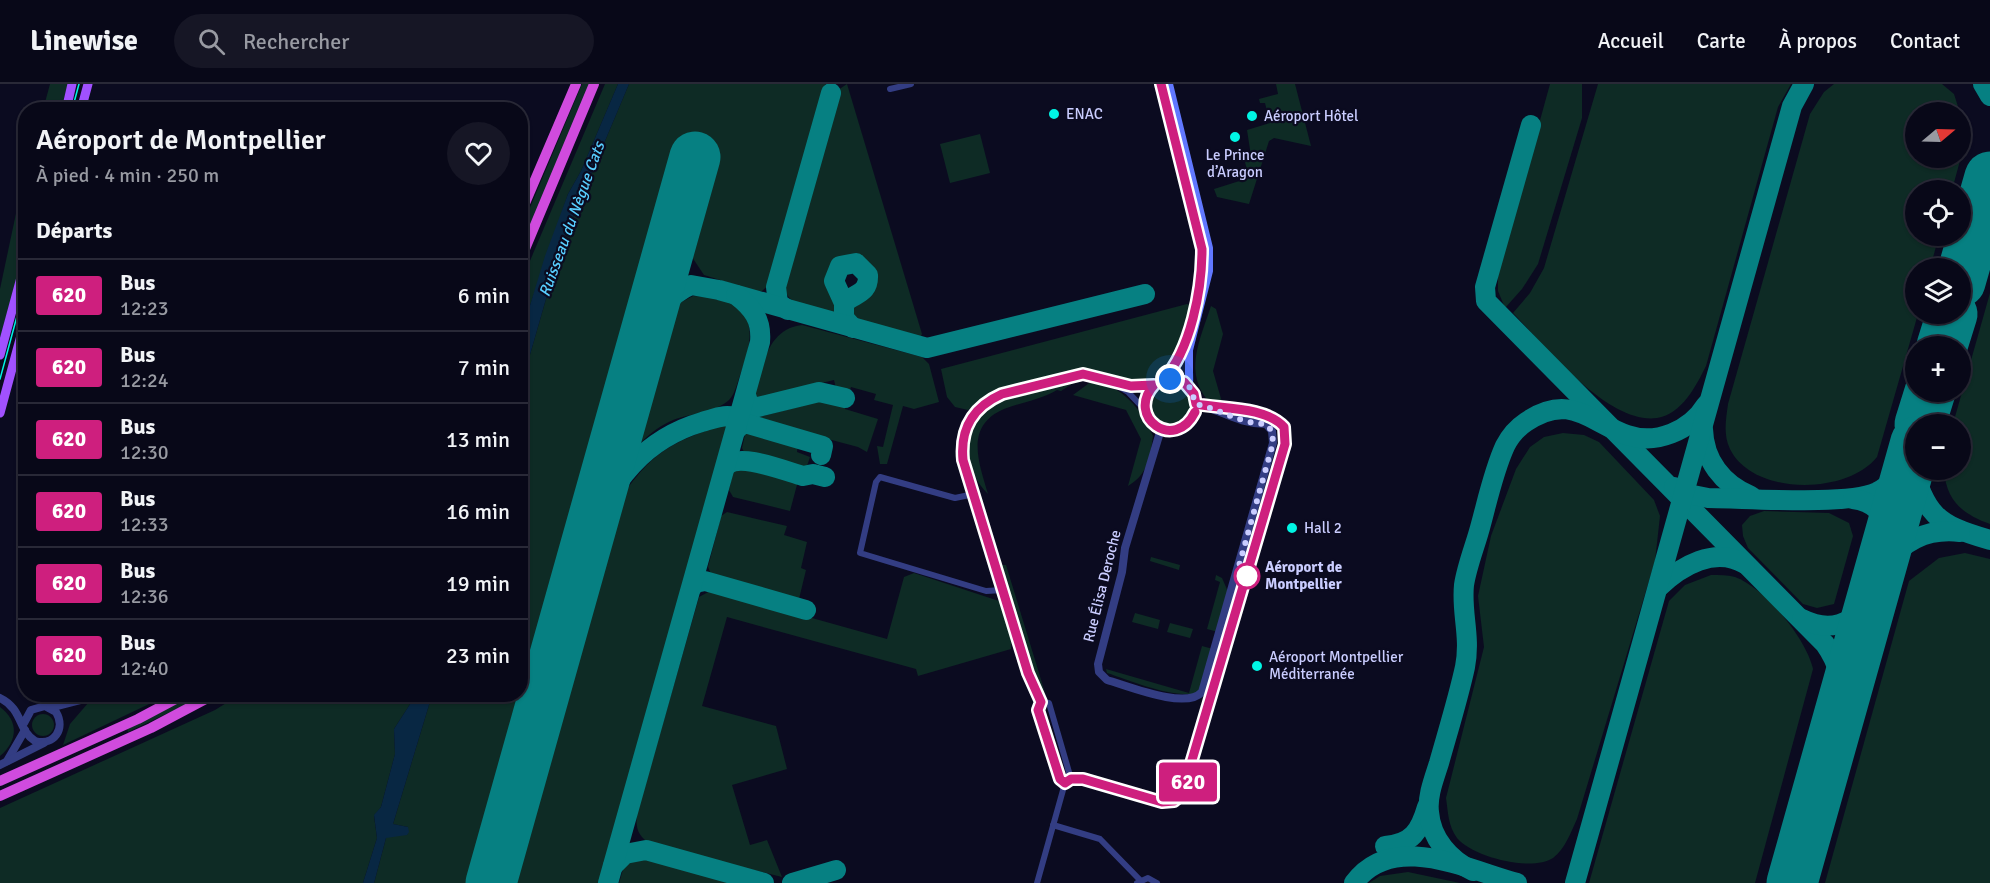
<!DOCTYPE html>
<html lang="fr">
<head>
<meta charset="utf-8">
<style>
  body { margin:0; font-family:Signika,sans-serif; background:#161625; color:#f1f3f6; height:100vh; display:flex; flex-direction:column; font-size:22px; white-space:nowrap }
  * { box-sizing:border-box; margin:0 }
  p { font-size:20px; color:#989aa2 }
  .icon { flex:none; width:33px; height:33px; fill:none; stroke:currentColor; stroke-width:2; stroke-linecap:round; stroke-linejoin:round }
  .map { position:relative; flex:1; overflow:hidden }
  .details { position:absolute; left:18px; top:18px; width:510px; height:600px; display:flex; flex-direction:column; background:#080818; border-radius:24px; box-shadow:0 2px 4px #0004,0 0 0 2px #292937 }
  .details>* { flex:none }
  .badge { padding:0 12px; border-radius:4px; font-size:21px; line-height:39px }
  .needle { width:39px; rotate:71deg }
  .tools { position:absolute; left:1905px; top:18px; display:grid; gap:12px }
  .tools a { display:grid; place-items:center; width:66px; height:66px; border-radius:50%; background:#080818; box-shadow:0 2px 4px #0004,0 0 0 2px #292937; font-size:30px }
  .you { position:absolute; width:30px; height:30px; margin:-15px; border:4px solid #fff; border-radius:50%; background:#1a73e8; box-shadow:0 0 0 9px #1a73e833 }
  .map>.badge { position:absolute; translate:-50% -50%; box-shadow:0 0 0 3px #fff }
  h2 { padding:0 18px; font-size:22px; line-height:54px }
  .round { display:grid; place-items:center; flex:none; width:63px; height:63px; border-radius:32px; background:#161625 }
  .summary { display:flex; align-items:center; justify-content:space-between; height:102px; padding:0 18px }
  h1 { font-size:28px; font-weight:600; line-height:45px }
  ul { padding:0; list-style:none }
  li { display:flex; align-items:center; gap:18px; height:72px; padding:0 18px; border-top:2px solid #292937 }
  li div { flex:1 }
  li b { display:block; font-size:22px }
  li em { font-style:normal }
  li .badge { min-width:66px; font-weight:700; text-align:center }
  header { display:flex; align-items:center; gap:36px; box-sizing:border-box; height:84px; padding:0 30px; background:#080818; border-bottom:2px solid #292937 }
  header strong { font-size:28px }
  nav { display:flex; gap:33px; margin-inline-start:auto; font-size:21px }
  .search { width:420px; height:54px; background:#161625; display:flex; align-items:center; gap:15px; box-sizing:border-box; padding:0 21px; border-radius:33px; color:#989aa2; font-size:22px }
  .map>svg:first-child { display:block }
</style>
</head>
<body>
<header>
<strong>Linewise</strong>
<div class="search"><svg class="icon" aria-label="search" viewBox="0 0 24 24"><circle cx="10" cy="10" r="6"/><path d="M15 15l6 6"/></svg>Rechercher</div>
<nav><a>Accueil</a><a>Carte</a><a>À propos</a><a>Contact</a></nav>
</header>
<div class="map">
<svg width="1990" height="799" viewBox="0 0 1990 799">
  <rect width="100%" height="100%" fill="#0b0b20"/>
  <!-- green -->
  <g fill="#0e2b25" fill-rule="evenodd">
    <path d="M50,0H68L61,25L43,26Z"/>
    <path d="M582,0H590L521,167V145Z"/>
    <path d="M605,0H618L581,87L568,110L520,251L521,198Z"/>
    <path d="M629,0H825L826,3L771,199L762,207H755L704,191L690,170L688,160L711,78L678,68L473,799H374L386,754L388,751H407L408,743L393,740L432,611L520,610L521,302L562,159Z"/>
    <path d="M847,0L922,250L920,254L849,234L854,219L866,212L874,198L871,183L859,174C835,171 817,196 837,215L834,229C811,223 788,225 783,200L838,6Z"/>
    <path d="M1276,0H1295L1311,62L1274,54L1269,57L1249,120L1217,113L1214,105L1249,94L1244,74L1251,72L1247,46L1270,39L1265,19H1260L1259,15L1278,10Z"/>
    <path d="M1550,0H1582V34L1538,180L1522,205L1505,224L1498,207V189Z"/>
    <path d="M1598,0H1791L1778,23L1706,282C1696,302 1682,330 1657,334C1608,341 1544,261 1513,229L1530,209L1544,184Z"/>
    <path d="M1834,0H1942L1954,10L1967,51L1952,106H1916V152H1939L1930,184H1916L1918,230L1877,373C1847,411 1753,412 1730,365C1723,351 1726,335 1728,320L1810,30L1824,8ZM1916,28H1960V74H1916Z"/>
    <path d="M980,50L990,89L950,99L940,60Z"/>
    <path d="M25,87V162L0,255V205Z"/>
    <path d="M1990,209V440C1962,430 1946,416 1944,386H1960V340H1953Z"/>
    <path d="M693,212C748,213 760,238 742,286C738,295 736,309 729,316C715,329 691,329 673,336C656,343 643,356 630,369L670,224Z"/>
    <path d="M1187,220L1192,221L1174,278L1160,291L1143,298L1083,285L994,308L968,326L955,323L947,313L941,285Z"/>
    <path d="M1211,222L1216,225L1223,250L1213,287L1222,318L1211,320C1182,290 1200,256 1211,222Z"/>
    <path d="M802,241L922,273L929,280L939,318L914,325L903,322L887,380H880L877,362L883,363L893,321L874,316L876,310L851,303L848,311L837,308L834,296L753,316C762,287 765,245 802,241Z"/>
    <path d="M1078,296L1061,307L1057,306C1040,316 1022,318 1004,325C964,342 979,379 988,410C976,398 971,386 969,369C962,313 1039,304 1078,296Z"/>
    <path d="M1092,297C1122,301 1142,326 1153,352C1150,374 1147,391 1128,402L1141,355L1126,326L1073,311Z"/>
    <circle cx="1171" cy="321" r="19"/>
    <path d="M832,314L846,319L845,325L878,335L867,368L858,363L756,336L759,333Z"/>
    <path d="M723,341L727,342L599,799H509L615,422C649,372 664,360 723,341Z"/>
    <path d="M746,346L798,360L797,368L810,373L806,385L744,368L742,364Z"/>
    <path d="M1563,349L1584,351L1599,358L1654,416L1660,432L1655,477L1577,735C1571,748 1565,765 1553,774C1531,788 1473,773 1457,754C1448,742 1448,727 1446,714L1484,563L1478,512L1491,452L1516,385L1530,363L1544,353Z"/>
    <path d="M741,384L798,397L790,427L733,413L729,406L733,388Z"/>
    <path d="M1764,427L1829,429L1849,439L1853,452L1834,520L1817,524L1803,520L1748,464L1743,452L1742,441L1750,432Z"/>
    <path d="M727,428L787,442L784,451L807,458L801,484L806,486L799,515L711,490L708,483L721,432Z"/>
    <path d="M1965,469L1990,475V799H1825L1909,497L1939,474Z"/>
    <path d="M1151,473L1180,481L1179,486L1150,477Z"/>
    <path d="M1000,481H1006L1046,612L1039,602Z"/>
    <path d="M914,489L1002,518L1012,552L1011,565L918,592L916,585L727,533L702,622L776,642L787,685L732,701L750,761L767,756L782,793L651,761C639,752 635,746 637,730L699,513L712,506L887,555L904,493Z"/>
    <path d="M1216,491L1222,494L1229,510L1218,548L1207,545L1220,498L1215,496Z"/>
    <path d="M1711,491C1719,491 1727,491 1735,493C1765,504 1806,554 1813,585L1755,799H1589L1669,517L1685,501Z"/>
    <path d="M1135,529L1160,536L1158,545L1132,538Z"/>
    <path d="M1170,539L1193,545L1190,554L1167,548Z"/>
    <path d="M1202,562L1213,565L1198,609C1173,615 1132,597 1107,589L1106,585L1189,609Z"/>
    <path d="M95,611V610L168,611L63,661L70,640Z"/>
    <path d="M194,611H206L128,648L127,644Z"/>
    <path d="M239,611H416L394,645L395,670L381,723L374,732L377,754L363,799H0V724L215,626Z"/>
    <path d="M0,623C19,637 18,657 0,672Z"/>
    <circle cx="43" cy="641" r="11"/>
    <path d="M636,774H645L729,799H619L624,782Z"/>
    <path d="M1408,788L1460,799H1369L1380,792Z"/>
  </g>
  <!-- water -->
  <g fill="#082743">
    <path d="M618,0H629L562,159L521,302V251L545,172L568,110L581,87Z"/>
    <path d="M416,611H432L393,740L408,743L409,748L407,751L386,754L374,799H363L377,754L374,731L381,723L395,670L394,645Z"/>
  </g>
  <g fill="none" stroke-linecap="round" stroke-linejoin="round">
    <!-- taxiway -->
    <g stroke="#068082" stroke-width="20">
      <path d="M1983,0L1990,12"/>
      <path d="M1531,41L1485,203L1486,217L1825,560C1839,580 1842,596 1842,621"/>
      <path d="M844,219C855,209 869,210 868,191L856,179L840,182L834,197L844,219V234L853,244"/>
      <path d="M788,226L778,219L776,203L831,9"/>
      <path d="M643,259C652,236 667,211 691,201L719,206L927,264L1145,210"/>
      <path d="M746,311L749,321L758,323L819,308L845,314"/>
      <path d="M1703,345C1704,376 1722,400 1751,412"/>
      <path d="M736,346L742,340H748L823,362L821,371"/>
      <path d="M1910,376C1927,431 1934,440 1990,456"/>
      <path d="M726,382C739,368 785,387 803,392L813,390L825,393"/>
      <path d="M1674,403L1693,411L1708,414C1746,414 1847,422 1877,408C1891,401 1901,388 1910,376"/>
      <path d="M1853,415C1875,418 1883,429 1890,450"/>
      <path d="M589,451C612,397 644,355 702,338C712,335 724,330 734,333L737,342"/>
      <path d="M1880,484C1903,458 1925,444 1960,448"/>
      <path d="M692,503L695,499L705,497L806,526"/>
      <path d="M1659,503C1681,482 1715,462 1745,480"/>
      <path d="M1802,535C1830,549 1851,540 1870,518"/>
      <path d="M1385,762C1412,760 1420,747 1427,723"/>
      <path d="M613,782L625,770L646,766L764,799"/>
      <path d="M1473,787C1450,776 1431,755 1429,728C1427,712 1434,695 1439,679C1448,647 1458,615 1465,583C1471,552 1461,529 1464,501C1467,481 1476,460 1481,440C1488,414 1494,386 1505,362C1510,352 1517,344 1526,338C1570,308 1590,338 1627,351C1656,361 1690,347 1706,321"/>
      <path d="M608,799L760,258C762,236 753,224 736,211"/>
      <path d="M792,799L836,786"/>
      <path d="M1354,799C1392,747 1466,785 1517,799"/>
      <path d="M1575,799L1792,22L1804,0"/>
    </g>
    <!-- runway -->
    <g stroke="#068082" stroke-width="51">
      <path d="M1960,198L1990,93"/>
      <path d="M1942,262L1952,230"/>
      <path d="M1920,340L1930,308"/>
      <path d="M491,799L695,73"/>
      <path d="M1792,799L1916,358"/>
    </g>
    <!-- minor -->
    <g stroke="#333d83" stroke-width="6">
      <path d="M890,5L911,0"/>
      <path d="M1115,300L1128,308L1145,326"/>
      <path d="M974,410L955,414L880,393L876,398L860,469L986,507L1003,506"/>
      <path d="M1041,618L1049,619L1071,695"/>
      <path d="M1053,741L1100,755L1140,796"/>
      <path d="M1037,799L1065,699L1060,695L1038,626L1041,618L1028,589L963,376C958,320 996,311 1041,300C1056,296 1072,290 1086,291C1110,292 1129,304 1154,301"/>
      <path d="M1137,799L1148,794L1157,799"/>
    </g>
    <!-- tertiary -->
    <g stroke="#333d83" stroke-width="8">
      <path d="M1161,345L1125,464L1122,488L1098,580L1099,588L1107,596C1128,602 1186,626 1202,608L1273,359L1272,347L1266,340C1236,339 1222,326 1196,320"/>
      <path d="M0,614C23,625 18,647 35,657C54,662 66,645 56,628L45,622L31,626L24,639"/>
      <path d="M50,624L81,616L86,610"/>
      <path d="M7,677L25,646"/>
      <path d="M0,681L44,659"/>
    </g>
    <!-- secondary -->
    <g stroke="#6178ff" stroke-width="8">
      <path d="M1161,0L1202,165V188L1195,222"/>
      <path d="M1169,0L1209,164V187L1189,266V302"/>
      <circle cx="1171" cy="321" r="26"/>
      <path d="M1163,296L1178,276L1189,243"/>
    </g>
    <!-- primary -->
    <g stroke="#a151ff" stroke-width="9">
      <path d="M66,26L72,0"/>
      <path d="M81,26L88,0"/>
      <path d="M0,271L26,175"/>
      <path d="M0,329L26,233"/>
    </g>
    <!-- trunk -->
    <g stroke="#d04bde" stroke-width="10">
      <path d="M520,131L576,0"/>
      <path d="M520,177L594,0"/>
      <path d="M0,697L138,635L185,610"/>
      <path d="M0,712L151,644L215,610"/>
    </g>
    <!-- tram -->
    <g stroke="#00f5e4" stroke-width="1.5">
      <path d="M72,26L79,0"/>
      <path d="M0,295L26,199"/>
    </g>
  </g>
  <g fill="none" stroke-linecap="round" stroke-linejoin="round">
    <!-- line casing -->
    <g stroke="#fff" stroke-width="14">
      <path id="line" d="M1161,0L1202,165C1202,205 1191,266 1163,296L1184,298L1194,310L1196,320C1221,325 1265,322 1284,343L1285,360L1182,710L1174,717L1162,718L1083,695H1071L1065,699L1060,695L1038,626L1041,618L1028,589L963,376C960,344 973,323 1002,310L1083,290L1131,302L1154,301C1125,333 1175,369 1195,328"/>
    </g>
    <!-- line -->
    <use href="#line" stroke="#ce1f7e" stroke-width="9"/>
    <!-- walk -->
    <path stroke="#cacdff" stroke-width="6" stroke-dasharray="0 10.8" d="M1170,295L1189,302L1196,320C1222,326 1238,339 1266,340L1272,347L1273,359L1237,489L1247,492"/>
  </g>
  <!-- markers -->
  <g fill="#00f5e4" stroke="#0b0b20" stroke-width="2">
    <circle cx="1054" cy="30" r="6"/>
    <circle cx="1252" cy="32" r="6"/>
    <circle cx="1235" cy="53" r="6"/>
    <circle cx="1292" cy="444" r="6"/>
    <circle cx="1257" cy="582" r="6"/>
  </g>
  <circle fill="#fff" stroke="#ce1f7e" stroke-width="3" cx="1247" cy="492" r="12"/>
  <g text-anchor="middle" stroke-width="4.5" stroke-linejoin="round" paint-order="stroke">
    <!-- poi labels -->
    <g font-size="15" fill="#cacdff" stroke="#0b0b20" text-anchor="start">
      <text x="1066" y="35">ENAC</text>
      <text x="1264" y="37">Aéroport Hôtel</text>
      <text x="1235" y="76" text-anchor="middle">Le Prince<tspan x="1235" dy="17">d’Aragon</tspan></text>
      <text x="1304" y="449">Hall 2</text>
      <text x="1269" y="578">Aéroport Montpellier<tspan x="1269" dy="17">Méditerranée</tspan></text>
    </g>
    <!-- stop labels -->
    <g font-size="15" font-weight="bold" fill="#cacdff" stroke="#0b0b20" text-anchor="start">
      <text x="1265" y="488">Aéroport de<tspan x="1265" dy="17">Montpellier</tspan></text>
    </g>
    <!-- street labels -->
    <g font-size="15" fill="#cacdff" stroke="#0b0b20">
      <text transform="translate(1102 502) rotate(-76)" y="5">Rue Élisa Deroche</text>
    </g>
    <!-- water labels -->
    <g font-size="16" font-style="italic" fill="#58ceff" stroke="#0b0b20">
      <text transform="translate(571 135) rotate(-70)" y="6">Ruisseau du Nègue Cats</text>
    </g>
  </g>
</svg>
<div class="tools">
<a><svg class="needle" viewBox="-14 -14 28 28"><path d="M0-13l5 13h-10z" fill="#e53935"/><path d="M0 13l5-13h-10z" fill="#989aa2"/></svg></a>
<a><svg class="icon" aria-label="locate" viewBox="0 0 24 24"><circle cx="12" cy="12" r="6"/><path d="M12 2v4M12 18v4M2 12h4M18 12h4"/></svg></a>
<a><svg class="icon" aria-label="layers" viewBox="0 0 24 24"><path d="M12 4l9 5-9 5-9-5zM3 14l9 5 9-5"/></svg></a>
<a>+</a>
<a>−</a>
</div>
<div class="you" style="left:1170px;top:295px"></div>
<b class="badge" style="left:1188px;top:698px;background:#ce1f7e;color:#fff">620</b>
<section class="details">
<div class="summary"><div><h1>Aéroport de Montpellier</h1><p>À pied · 4 min · 250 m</p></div><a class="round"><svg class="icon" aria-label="heart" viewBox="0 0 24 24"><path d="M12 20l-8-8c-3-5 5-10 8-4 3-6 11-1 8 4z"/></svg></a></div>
<h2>Départs</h2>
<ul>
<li><span class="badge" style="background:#ce1f7e;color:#fff">620</span><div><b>Bus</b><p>12:23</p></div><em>6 min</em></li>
<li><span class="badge" style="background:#ce1f7e;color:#fff">620</span><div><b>Bus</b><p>12:24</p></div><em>7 min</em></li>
<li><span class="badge" style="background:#ce1f7e;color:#fff">620</span><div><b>Bus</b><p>12:30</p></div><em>13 min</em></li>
<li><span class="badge" style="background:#ce1f7e;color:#fff">620</span><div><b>Bus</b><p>12:33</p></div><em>16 min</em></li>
<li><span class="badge" style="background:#ce1f7e;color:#fff">620</span><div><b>Bus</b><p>12:36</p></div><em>19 min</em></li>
<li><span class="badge" style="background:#ce1f7e;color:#fff">620</span><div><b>Bus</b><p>12:40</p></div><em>23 min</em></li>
</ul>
</section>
</div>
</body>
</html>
